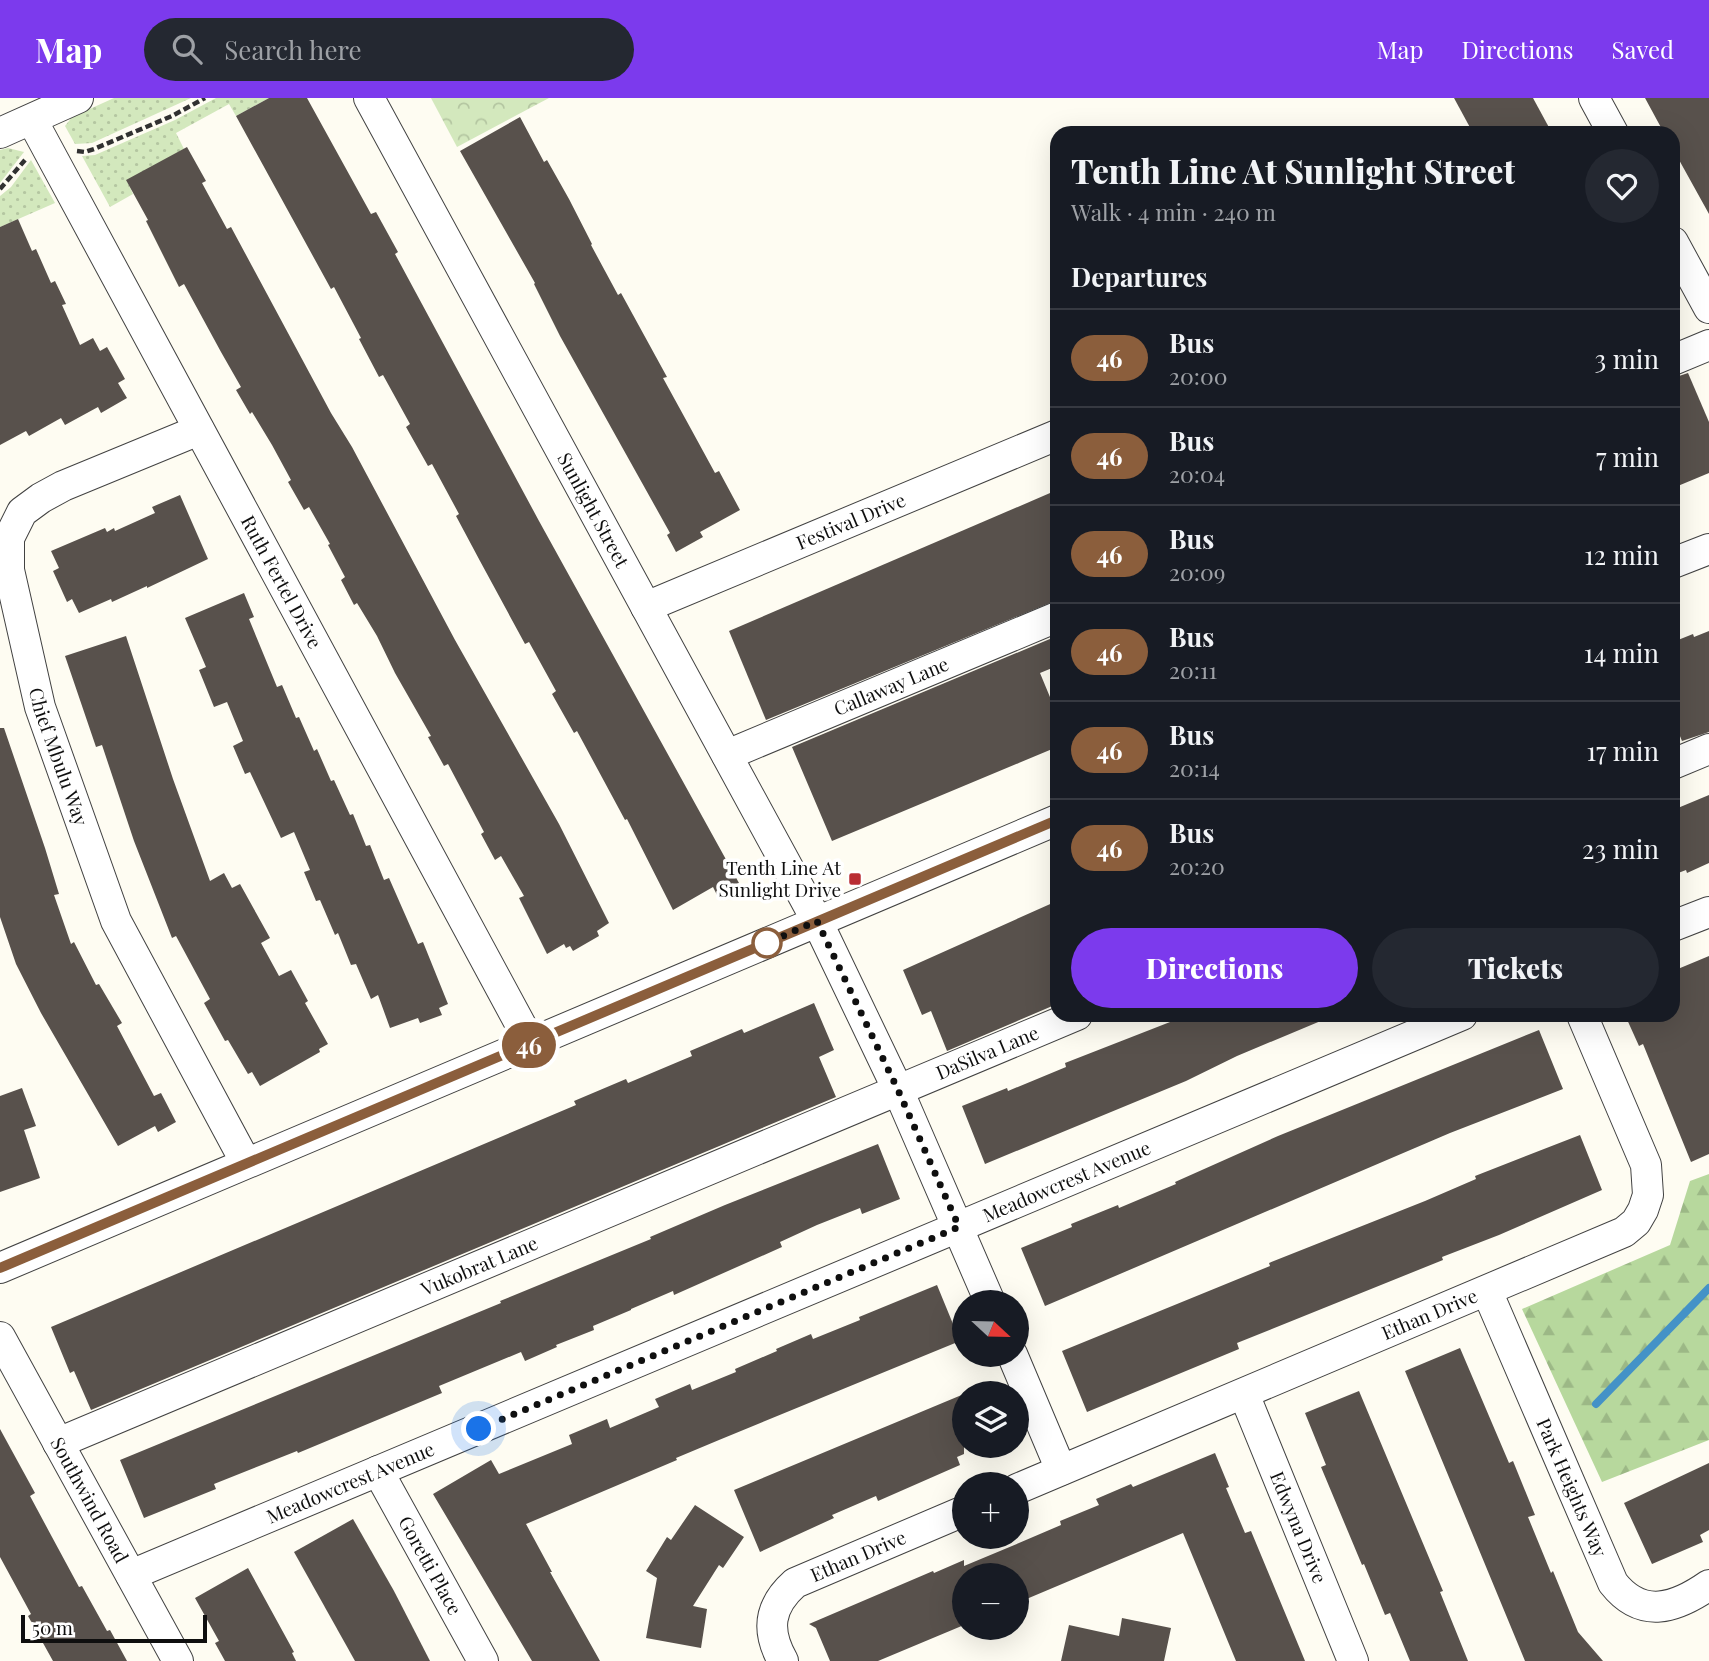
<!DOCTYPE html>
<html lang="en">
<head>
<meta charset="utf-8">
<style>
  body { margin:0; font-family:"Playfair Display",serif; background:#242831; color:#f1f3f6; height:100vh; display:flex; flex-direction:column; font-size:26px; white-space:nowrap }
  * { box-sizing:border-box; margin:0 }
  p { font-size:23px; color:#9ea1a6 }
  .icon { flex:none; width:38px; height:38px; fill:none; stroke:currentColor; stroke-width:2; stroke-linecap:round; stroke-linejoin:round }
  .map { position:relative; flex:1; overflow:hidden }
  .sheet { position:absolute; left:1050px; top:28px; width:630px; height:896px; display:flex; flex-direction:column; background:#171b24; border-radius:21px; box-shadow:0 7px 28px #0002 }
  .sheet>* { flex:none }
  .badge { padding:0 14px; border-radius:23px; font-size:24px; line-height:46px }
  .needle { width:46px; rotate:112deg }
  .tools { position:absolute; left:952px; top:1192px; display:grid; gap:14px }
  .tools a { display:grid; place-items:center; width:77px; height:77px; border-radius:50%; background:#171b24; box-shadow:0 7px 28px #0002; font-size:35px }
  .scale { position:absolute; left:21px; bottom:18px; width:186px; box-sizing:border-box; padding-left:7px; border:4px solid #0f0f0f; border-top:0; font-size:19px; line-height:24px; white-space:nowrap; color:#0f0f0f; -webkit-text-stroke:5px #fff; paint-order:stroke }
  .you { position:absolute; width:35px; height:35px; margin:-18px; border:5px solid #fff; border-radius:50%; background:#1a73e8; box-shadow:0 0 0 10px #1a73e833 }
  .map>.badge { position:absolute; translate:-50% -50%; box-shadow:0 0 0 4px #fff }
  h2 { padding:0 21px; font-size:26px; line-height:63px }
  .round { display:grid; place-items:center; flex:none; width:74px; height:74px; border-radius:37px; background:#242831 }
  .summary { display:flex; align-items:center; justify-content:space-between; height:119px; padding:0 21px }
  h1 { font-size:33px; font-weight:800; line-height:52px }
  .button { display:flex; gap:14px; margin-top:auto; padding:14px 21px }
  .button a { flex:1; height:80px; border-radius:42px; background:#7c3aed; color:#fff; font-size:28px; font-weight:800; line-height:80px; text-align:center }
  .button a+a { background:#242831; color:#f1f3f6 }
  ul { padding:0; list-style:none }
  li { display:flex; align-items:center; gap:21px; height:98px; padding:0 21px; border-top:2px solid #363941 }
  li div { flex:1 }
  li b { display:block; font-size:26px }
  li em { font-style:normal }
  li .badge { min-width:77px; font-weight:700; text-align:center }
  header { display:flex; align-items:center; gap:42px; box-sizing:border-box; height:98px; padding:0 35px; background:#7c3aed; color:#fff }
  header strong { font-size:33px }
  nav { display:flex; gap:38px; margin-inline-start:auto; font-size:24px }
  .search { width:490px; height:63px; background:#242831; display:flex; align-items:center; gap:18px; box-sizing:border-box; padding:0 24px; border-radius:38px; color:#9ea1a6; font-size:26px }
  .map>svg:first-child { display:block }
</style>
</head>
<body>
<header>
<strong>Map</strong>
<div class="search"><svg class="icon" aria-label="search" viewBox="0 0 24 24"><circle cx="10" cy="10" r="6"/><path d="M15 15l6 6"/></svg>Search here</div>
<nav><a>Map</a><a>Directions</a><a>Saved</a></nav>
</header>
<div class="map">
<svg width="1709" height="1563" viewBox="0 0 1709 1563">
  <defs>
    <pattern id="grass-dots" width="8" height="8" patternUnits="userSpaceOnUse" patternTransform="scale(1.75)"><rect width="8" height="8" fill="#d3e8bd"/><path d="M2 2h.1M6 6h.1" fill="none" stroke="#b4c6a1" stroke-width="1.8" stroke-linecap="round"/></pattern>
    <pattern id="forest-firs" width="22" height="20" patternUnits="userSpaceOnUse" patternTransform="scale(1.75)"><rect width="22" height="20" fill="#b7d89d"/><path d="M5 1l3.5 6h-7zM16 11l3.5 6h-7z" fill="#9cb886"/></pattern>
    <pattern id="park-crowns" width="20" height="18" patternUnits="userSpaceOnUse" patternTransform="scale(1.75)"><rect width="20" height="18" fill="#d3e8bd"/><path d="M2 6a3 3 0 1 1 6 0M12 15a3 3 0 1 1 6 0" fill="none" stroke="#b4c6a1"/></pattern>
  </defs>
  <rect width="100%" height="100%" fill="#fefcf2"/>
  <!-- grass -->
  <g fill="url(#grass-dots)">
    <path d="M114,0H191L92,45L75,46L65,28L72,19Z"/>
    <path d="M216,0H269L236,18L229,6L176,35L184,51L127,83L133,96L110,109L82,58L95,57L175,22Z"/>
    <path d="M8,50L24,54L0,85V52Z"/>
    <path d="M31,62L55,105L0,129V98L11,89Z"/>
  </g>
  <!-- forest -->
  <path fill="url(#forest-firs)" d="M1709,1076V1342L1602,1384L1522,1211L1670,1147L1690,1083Z"/>
  <!-- park -->
  <path fill="url(#park-crowns)" d="M431,0H549L457,49Z"/>
  <g fill="none" stroke-linecap="round" stroke-linejoin="round">
    <!-- stream -->
    <path stroke="#4492c7" stroke-width="8" d="M1596,1306L1709,1190"/>
  </g>
  <!-- building -->
  <g fill="#58514c">
    <path d="M269,0H307L371,116L376,114L398,154L395,156L539,423L739,785L717,797L713,789L673,812L627,721L625,722L577,633L574,635L552,596L556,593L529,544L525,546L480,463L456,418L459,416L432,366L428,368L406,329L410,326L383,277L379,279L359,241L361,240L334,189L331,191L236,18Z"/>
    <path d="M1454,0H1533L1552,35H1473Z"/>
    <path d="M1645,0H1709V116L1673,51V35H1664Z"/>
    <path d="M520,19L544,64L547,62L569,101L592,146L591,147L618,197L621,195L667,279L663,280L691,331L715,375L719,373L740,412L700,434L703,439L676,454L667,437L670,435L560,238L534,186L535,185L460,53Z"/>
    <path d="M187,49L206,83L202,85L227,131L231,129L331,315L352,349L455,542L559,726L609,825L597,833L599,838L573,853L570,848L566,850L564,846L547,856L519,800L524,798L501,758L495,762L481,736L484,734L448,666L444,668L428,639L431,638L395,575L377,538L357,505L354,507L341,482L345,479L328,447L330,446L309,409L304,412L288,384L291,382L272,347L252,314L250,316L236,292L241,289L221,254L184,186L179,189L146,123L148,122L126,82Z"/>
    <path d="M18,121L32,153L36,151L51,185L55,183L66,206L62,207L80,247L93,240L100,253L107,249L125,281L118,285L127,300L101,315L98,309L65,327L61,320L29,338L26,333L0,347V129Z"/>
    <path d="M1688,275L1709,324V375L1673,390V280Z"/>
    <path d="M1057,392V502L766,622L729,533Z"/>
    <path d="M180,397L208,461L147,490V488L112,504L111,501L79,515L72,501L67,504L53,473L59,470L51,453L105,430L107,434L114,430L115,433L155,415L152,409Z"/>
    <path d="M244,495L254,519L249,521L277,589L282,587L296,620L299,619L314,653L317,651L331,683L334,682L350,717L353,716L366,748L370,747L384,782L389,780L418,846L423,844L448,906L439,910L442,917L420,925L418,920L390,930L378,897L371,901L356,866L351,867L338,835L335,837L320,802L316,803L304,774L310,772L294,734L281,740L250,674L245,676L233,648L243,643L227,604L214,609L199,572L206,569L185,520Z"/>
    <path d="M1709,533V634L1682,643L1673,621V544L1693,536L1694,539Z"/>
    <path d="M126,538L173,681L210,783L224,775L232,790L240,786L270,840L261,845L279,878L291,872L308,903L305,905L328,946L319,951L320,954L260,988L252,974L248,976L228,942L225,943L204,905L210,901L176,838L172,840L134,743L102,647L96,649L65,558Z"/>
    <path d="M1057,538V568L1040,575L1057,616V649L832,743L792,649Z"/>
    <path d="M0,630H4L45,750L59,796L54,797L71,846L74,844L96,887L99,886L122,925L117,928L154,998L161,995L176,1024L158,1034L155,1028L118,1048L41,915L16,866L0,819Z"/>
    <path d="M1709,697V765L1687,775L1686,772L1673,777V712Z"/>
    <path d="M1057,803V906L947,953L931,913L922,917L903,872Z"/>
    <path d="M1709,858V1056L1691,1064L1643,946L1639,948L1625,917H1673V873Z"/>
    <path d="M814,905L834,952L819,959L836,999L91,1312L74,1273L70,1275L51,1229L576,1007L574,1003L626,981L628,985L692,958L690,953L742,931L744,935Z"/>
    <path d="M1188,917H1335L1237,958L1186,983L985,1066L962,1008L1007,990L1008,993L1066,969L1065,965Z"/>
    <path d="M1539,932L1563,991L1450,1035L1045,1208L1021,1150L1072,1129L1071,1126L1118,1107L1119,1110L1176,1086L1175,1084L1278,1038Z"/>
    <path d="M22,990L36,1028L24,1032L40,1080L0,1094V998Z"/>
    <path d="M1580,1037L1602,1092L1499,1137L1442,1159L1443,1162L1237,1245L1239,1251L1087,1314L1062,1253L1270,1168L1269,1165L1425,1103L1476,1081L1475,1078Z"/>
    <path d="M878,1046L900,1101L862,1116L860,1110L817,1127L780,1144L782,1149L674,1197L673,1193L631,1211V1212L593,1228L594,1232L556,1247L557,1249L525,1263L521,1254L439,1288L442,1295L298,1355L297,1353L214,1386L216,1391L144,1420L120,1362L501,1205L500,1203L651,1141L650,1139L725,1107Z"/>
    <path d="M937,1187L960,1243L719,1342L676,1360L677,1362L526,1426L552,1474H550L600,1563H532L433,1396L491,1362L499,1376L572,1346L569,1337L607,1321L610,1330L659,1309L655,1301L690,1286L692,1292L736,1274L735,1271L777,1253L776,1251L811,1236L813,1241L860,1222L859,1219Z"/>
    <path d="M1460,1250L1509,1365L1513,1363L1535,1417L1528,1419L1551,1475L1553,1473L1578,1534L1603,1563H1525L1405,1273Z"/>
    <path d="M1359,1293L1443,1493L1440,1494L1468,1563H1410L1390,1515L1385,1517L1364,1466L1362,1467L1321,1369L1326,1367L1305,1315Z"/>
    <path d="M964,1296V1356L957,1359L960,1367L878,1403L876,1398L832,1417L834,1420L760,1454L734,1392Z"/>
    <path d="M0,1331L35,1395L30,1398L52,1439L79,1489L82,1488L107,1533L110,1532L127,1563H53L28,1518L31,1516L0,1459Z"/>
    <path d="M1215,1355L1229,1389L1226,1390L1245,1435L1251,1433L1305,1563H1236L1183,1435L1017,1505V1477H964V1527L878,1563H830L816,1530L809,1526L933,1473L934,1475L964,1462V1468L1012,1448L1061,1427L1060,1423L1099,1407L1096,1401L1131,1386L1133,1389Z"/>
    <path d="M1709,1365V1432L1700,1437L1703,1444L1652,1466L1624,1405Z"/>
    <path d="M695,1407L744,1439L723,1470L719,1467L693,1508L707,1511L701,1550L646,1540L657,1480L646,1473L667,1439L671,1442Z"/>
    <path d="M353,1421L394,1493L430,1563H355L294,1454Z"/>
    <path d="M248,1470L294,1554L292,1555L296,1563H225L215,1545L219,1543L195,1500Z"/>
    <path d="M1122,1520L1171,1530L1164,1563H1061L1069,1527L1119,1538Z"/>
  </g>
  <g fill="none" stroke-linecap="round" stroke-linejoin="round">
    <!-- minor casing -->
    <g stroke="#424242" stroke-width="32">
      <g id="minor">
        <path id="s1" d="M369,0L817,823L898,992L990,1204"/>
        <path d="M1594,0L1613,35"/>
        <path id="s2" d="M32,22L531,946"/>
        <path d="M0,35L78,0"/>
        <path d="M1673,144L1709,210"/>
        <path d="M1673,262L1709,247"/>
        <path id="s3" d="M199,332L63,388L41,400L22,414L9,440V472L40,609L116,823L246,1065"/>
        <path d="M1673,465L1709,451"/>
        <path id="s4" d="M646,509L1057,337"/>
        <path id="s5" d="M727,657L1057,519"/>
        <path d="M1673,666L1709,651"/>
        <path d="M1673,828L1709,814"/>
        <path d="M0,1170L1057,722"/>
        <path id="s6" d="M1487,1193L1613,1485C1642,1522 1676,1510 1709,1487"/>
        <path id="s7" d="M0,1239L178,1563"/>
        <path d="M1012,1256L1061,1372"/>
        <path id="s8" d="M1244,1296L1353,1563"/>
        <path id="s9" d="M58,1345L1077,917"/>
        <path id="s10" d="M378,1373L483,1563"/>
        <path id="s11" d="M1017,1391L1624,1134L1636,1124L1643,1112L1648,1097L1646,1067L1582,917"/>
        <path id="s12" d="M131,1477L1462,917"/>
        <path id="s13" d="M783,1563C766,1533 768,1509 795,1485L964,1413"/>
      </g>
    </g>
    <!-- path -->
    <g stroke="#313131" stroke-width="4.5" stroke-dasharray="7 3.5" stroke-linecap="butt">
      <path d="M77,53L85,54L94,51L172,18L205,0"/>
      <path d="M0,91L25,62"/>
    </g>
    <!-- minor -->
    <use href="#minor" stroke="#fff" stroke-width="30"/>
  </g>
  <g fill="none" stroke-linecap="round" stroke-linejoin="round">
    <!-- line casing -->
    <g stroke="#fff" stroke-width="16">
      <path id="line" d="M0,1170L1057,722"/>
    </g>
    <!-- line -->
    <use href="#line" stroke="#8b5e3c" stroke-width="10"/>
    <!-- walk -->
    <path stroke="#0f0f0f" stroke-width="7" stroke-dasharray="0 12.6" d="M479,1331L959,1129L898,992L817,823L767,845"/>
  </g>
  <!-- markers -->
  <rect fill="#b92d33" stroke="#fff" stroke-width="2.5" x="848" y="774" width="14" height="14" rx="3.5"/>
  <circle fill="#fff" stroke="#8b5e3c" stroke-width="3.5" cx="767" cy="845" r="14"/>
  <g text-anchor="middle" stroke-width="7" stroke-linejoin="round" paint-order="stroke">
    <!-- street labels -->
    <g font-size="19" fill="#0f0f0f" stroke="#fff">
      <text dy="7" stroke="none"><textPath href="#s1" startOffset="469">Sunlight Street</textPath></text>
      <text dy="7" stroke="none"><textPath href="#s4" startOffset="222">Festival Drive</textPath></text>
      <text dy="7" stroke="none"><textPath href="#s2" startOffset="525">Ruth Fertel Drive</textPath></text>
      <text dy="7" stroke="none"><textPath href="#s5" startOffset="178">Callaway Lane</textPath></text>
      <text dy="7" stroke="none"><textPath href="#s3" startOffset="450">Chief Mbulu Way</textPath></text>
      <text dy="7" stroke="none"><textPath href="#s9" startOffset="1008">DaSilva Lane</textPath></text>
      <text dy="7" stroke="none"><textPath href="#s12" startOffset="1015">Meadowcrest Avenue</textPath></text>
      <text dy="7" stroke="none"><textPath href="#s9" startOffset="457">Vukobrat Lane</textPath></text>
      <text dy="7" stroke="none"><textPath href="#s11" startOffset="448">Ethan Drive</textPath></text>
      <text dy="7" stroke="none"><textPath href="#s12" startOffset="238">Meadowcrest Avenue</textPath></text>
      <text dy="7" stroke="none"><textPath href="#s6" startOffset="214">Park Heights Way</textPath></text>
      <text dy="7" stroke="none"><textPath href="#s7" startOffset="186">Southwind Road</textPath></text>
      <text dy="7" stroke="none"><textPath href="#s8" startOffset="144">Edwyna Drive</textPath></text>
      <text dy="7" stroke="none"><textPath href="#s13" startOffset="156">Ethan Drive</textPath></text>
      <text dy="7" stroke="none"><textPath href="#s10" startOffset="108">Goretti Place</textPath></text>
    </g>
    <!-- poi labels -->
    <g font-size="19" fill="#0f0f0f" stroke="#fff" text-anchor="end">
      <text x="841" y="777">Tenth Line At<tspan x="841" dy="22">Sunlight Drive</tspan></text>
    </g>
  </g>
</svg>
<div class="tools">
<a><svg class="needle" viewBox="-14 -14 28 28"><path d="M0-13l5 13h-10z" fill="#e53935"/><path d="M0 13l5-13h-10z" fill="#9ea1a6"/></svg></a>
<a><svg class="icon" aria-label="layers" viewBox="0 0 24 24"><path d="M12 4l9 5-9 5-9-5zM3 14l9 5 9-5"/></svg></a>
<a>+</a>
<a>−</a>
</div>
<div class="scale">50 m</div>
<div class="you" style="left:479px;top:1331px"></div>
<b class="badge" style="left:529px;top:947px;background:#8b5e3c;color:#fff">46</b>
<section class="sheet">
<div class="summary"><div><h1>Tenth Line At Sunlight Street</h1><p>Walk · 4 min · 240 m</p></div><a class="round"><svg class="icon" aria-label="heart" viewBox="0 0 24 24"><path d="M12 20l-8-8c-3-5 5-10 8-4 3-6 11-1 8 4z"/></svg></a></div>
<h2>Departures</h2>
<ul>
<li><span class="badge" style="background:#8b5e3c;color:#fff">46</span><div><b>Bus</b><p>20:00</p></div><em>3 min</em></li>
<li><span class="badge" style="background:#8b5e3c;color:#fff">46</span><div><b>Bus</b><p>20:04</p></div><em>7 min</em></li>
<li><span class="badge" style="background:#8b5e3c;color:#fff">46</span><div><b>Bus</b><p>20:09</p></div><em>12 min</em></li>
<li><span class="badge" style="background:#8b5e3c;color:#fff">46</span><div><b>Bus</b><p>20:11</p></div><em>14 min</em></li>
<li><span class="badge" style="background:#8b5e3c;color:#fff">46</span><div><b>Bus</b><p>20:14</p></div><em>17 min</em></li>
<li><span class="badge" style="background:#8b5e3c;color:#fff">46</span><div><b>Bus</b><p>20:20</p></div><em>23 min</em></li>
</ul>
<div class="button"><a>Directions</a><a>Tickets</a></div>
</section>
</div>
</body>
</html>
